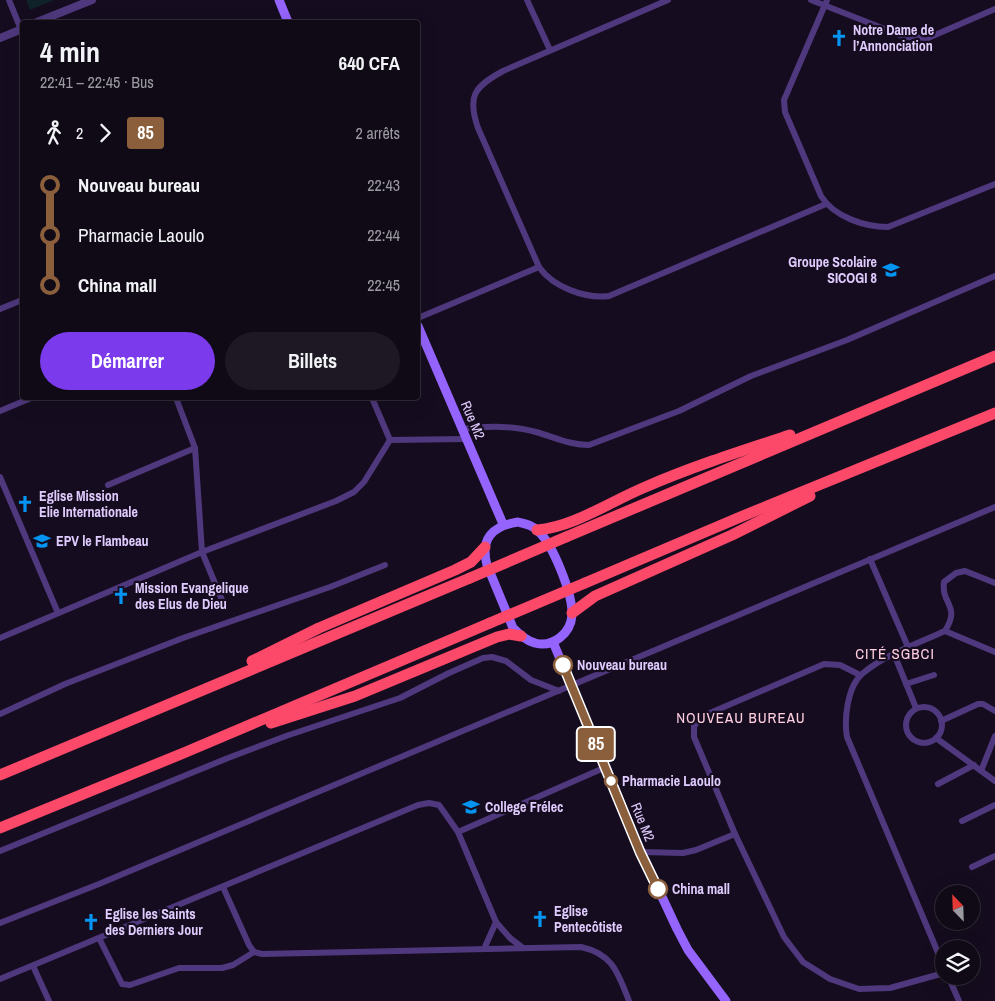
<!DOCTYPE html>
<html lang="fr">
<head>
<meta charset="utf-8">
<style>
  body { margin:0; font-family:"Archivo Narrow",sans-serif; background:#1e1824; color:#f1f3f6; height:100vh; display:flex; flex-direction:column; font-size:19px; white-space:nowrap }
  * { box-sizing:border-box; margin:0 }
  p { font-size:16px; color:#9c9aa1 }
  .icon { flex:none; width:28px; height:28px; fill:none; stroke:currentColor; stroke-width:2; stroke-linecap:round; stroke-linejoin:round }
  .map { position:relative; flex:1; overflow:hidden }
  .side { position:absolute; left:20px; top:20px; width:400px; height:380px; display:flex; flex-direction:column; background:#100a17; border-radius:5px; box-shadow:0 5px 20px #0002,0 0 0 1px #302b36 }
  .side>* { flex:none }
  .badge { padding:0 10px; border-radius:4px; font-size:18px; line-height:32px }
  .needle { width:32px; rotate:337deg }
  .buttons { position:absolute; left:935px; top:885px; display:grid; gap:10px }
  .buttons a { display:grid; place-items:center; width:45px; height:45px; border-radius:50%; background:#100a17; box-shadow:0 5px 20px #0002,0 0 0 1px #302b36; font-size:25px }
  .map>.badge { position:absolute; translate:-50% -50%; box-shadow:0 0 0 2px #fff }
  .legs { display:flex; align-items:center; gap:8px; height:55px; padding:0 20px; font-size:16px }
  .legs p { margin-inline-start:auto }
  .headline { display:flex; align-items:center; justify-content:space-between; height:85px; padding:0 20px }
  h1 { font-size:28px; font-weight:700; line-height:38px }
  .cta { display:flex; gap:10px; margin-top:auto; padding:10px 20px }
  .cta a { flex:1; height:58px; border-radius:30px; background:#7c3aed; color:#fff; font-size:20px; font-weight:700; line-height:58px; text-align:center }
  .cta a+a { background:#1e1824; color:#f1f3f6 }
  ul { padding:0 20px; list-style:none }
  li { display:flex; align-items:center; gap:18px; height:50px; font-size:19px }
  li i { display:grid; place-items:center; width:8px; height:100%; margin:0 6px; background:currentColor }
  li i::after { content:''; width:12px; height:12px; margin:-6px; border:4px solid; border-radius:50%; background:#100a17 }
  li p { margin-inline-start:auto }
  li:first-child i { background:linear-gradient(#0000 50%,currentColor 0) }
  li:last-child i { background:linear-gradient(currentColor 50%,#0000 0) }
  .map>svg:first-child { display:block }
</style>
</head>
<body>
<div class="map">
<svg width="995" height="1001" viewBox="0 0 995 1001">
  <rect width="100%" height="100%" fill="#150d1f"/>
  <!-- green -->
  <path fill="#102229" d="M26,0H54L30,10Z"/>
  <g fill="none" stroke-linecap="round" stroke-linejoin="round">
    <!-- minor -->
    <g stroke="#4f387d" stroke-width="6">
      <path d="M9,0L22,32"/>
      <path d="M527,0L550,50"/>
      <path d="M668,0L503,71C474,87 467,96 478,128L539,267C553,287 585,299 609,296L826,204"/>
      <path d="M811,0L905,37L928,38L995,9"/>
      <path d="M827,0L784,100L785,112L821,196C834,217 865,227 888,227L995,184"/>
      <path d="M0,309L22,300"/>
      <path d="M418,318L539,267"/>
      <path d="M176,398L195,448L202,552L222,600"/>
      <path d="M372,398L390,440"/>
      <path d="M0,411L31,398"/>
      <path d="M462,429C486,426 512,425 536,432C554,437 570,445 589,445L679,411L751,376L847,340L995,276"/>
      <path d="M390,440L466,439"/>
      <path d="M0,477L58,613"/>
      <path d="M108,485L195,448"/>
      <path d="M870,559L908,647"/>
      <path d="M945,631C961,605 941,605 944,582L956,573L965,571L995,583"/>
      <path d="M0,638L202,552L336,501L354,492L364,482L390,440"/>
      <path d="M894,654L916,708"/>
      <path d="M860,675L840,665L824,664L703,716L694,726V737L735,834L784,937L803,962L830,979L859,989L890,988L944,973"/>
      <path d="M906,684L934,675"/>
      <circle cx="924" cy="725" r="18"/>
      <path d="M0,714L65,684L183,638L330,587L385,565"/>
      <path d="M941,721L978,704H983L995,711"/>
      <path d="M936,738L995,781"/>
      <path d="M981,771L995,736"/>
      <path d="M938,784L974,765"/>
      <path d="M962,821L995,805"/>
      <path d="M458,832L606,767"/>
      <path d="M0,851L228,758L286,736L400,698L449,673L483,658L492,657L506,661L531,680L559,691"/>
      <path d="M641,852L683,853L696,850L735,834"/>
      <path d="M972,867L995,856"/>
      <path d="M223,887L249,945L254,952L262,954L581,947C613,954 618,973 629,1001"/>
      <path d="M0,923L99,884L995,507"/>
      <path d="M99,938L122,984L130,985L179,968H222L233,965L254,952"/>
      <path d="M484,949L496,922"/>
      <path d="M33,966L49,1001"/>
      <path d="M944,967L847,737C844,720 847,687 862,674C884,655 918,643 945,631L995,652"/>
      <path d="M948,976L959,1001"/>
      <path d="M0,979L418,805L429,803L439,805L444,812L458,832L496,922L510,938L523,948"/>
    </g>
    <!-- tertiary -->
    <g stroke="#4f387d" stroke-width="8">
      <path d="M37,22L92,0"/>
      <path d="M0,38L22,29"/>
    </g>
    <!-- secondary -->
    <g stroke="#9564fd" stroke-width="9">
      <path d="M279,0L288,22"/>
      <path d="M418,326L503,524"/>
      <path d="M518,522C526,524 532,525 538,531C553,544 573,595 572,615C571,633 553,648 535,643C526,641 519,634 513,628L487,565C480,539 492,526 518,522Z"/>
      <path d="M553,642L641,852L677,929L688,950L726,1001"/>
    </g>
    <!-- motorway -->
    <g stroke="#fc4869" stroke-width="11">
      <path d="M537,530C573,527 610,502 643,488C691,467 741,451 790,435"/>
      <path d="M566,537L995,356"/>
      <path d="M585,583L738,518L995,413"/>
      <path d="M572,613L595,596L732,535L810,496"/>
      <path d="M252,661L319,628L455,570L471,562L485,547"/>
      <path d="M271,723L355,696L497,637L509,634L521,636"/>
      <path d="M0,775L470,578"/>
      <path d="M0,828L186,752L490,623"/>
    </g>
    <!-- motorway-bridge -->
    <g stroke="#fc4869" stroke-width="11">
      <path d="M470,578L566,537"/>
      <path d="M490,623L585,583"/>
    </g>
  </g>
  <g fill="none" stroke-linecap="round" stroke-linejoin="round">
    <!-- line-1 casing -->
    <g stroke="#fff" stroke-width="11">
      <path id="line-1" d="M563,665L640,852L658,889"/>
    </g>
    <!-- line-1 -->
    <use href="#line-1" stroke="#8b5e3c" stroke-width="8"/>
  </g>
  <!-- icons -->
  <defs>
    <g id="church-bare" transform="scale(1.35)"><path d="M-1.2-6h2.4v3.5h3.3v2.4h-3.3V6h-2.4V-.1h-3.3v-2.4h3.3Z" fill="#0494f2" stroke="#150d1f" stroke-width="2.5" paint-order="stroke"/></g>
    <g id="school-bare" transform="scale(1.35)"><path d="M0-5L7-2L0 1L-7-2ZM-4 1L0 2.5L4 1V4Q0 6-4 4Z" fill="#0494f2" stroke="#150d1f" stroke-width="2.5" paint-order="stroke"/></g>
  </defs>
  <g fill-rule="evenodd">
    <use href="#church-bare" x="839" y="38"/>
    <use href="#school-bare" x="891" y="270"/>
    <use href="#church-bare" x="25" y="504"/>
    <use href="#school-bare" x="42" y="541"/>
    <use href="#church-bare" x="121" y="596"/>
    <use href="#school-bare" x="471" y="807"/>
    <use href="#church-bare" x="540" y="919"/>
    <use href="#church-bare" x="91" y="922"/>
  </g>
  <!-- markers -->
  <g fill="#fff" stroke="#8b5e3c" stroke-width="2.5">
    <circle cx="563" cy="665" r="9"/>
    <circle cx="611" cy="781" r="6"/>
    <circle cx="658" cy="889" r="9"/>
  </g>
  <g text-anchor="middle" stroke-width="4.5" stroke-linejoin="round" paint-order="stroke">
    <!-- poi labels -->
    <g font-size="14" font-weight="bold" fill="#e0cbfe" stroke="#150d1f" text-anchor="start">
      <text x="853" y="35">Notre Dame de<tspan x="853" dy="16">l’Annonciation</tspan></text>
      <text x="877" y="267" text-anchor="end">Groupe Scolaire<tspan x="877" dy="16">SICOGI 8</tspan></text>
      <text x="39" y="501">Eglise Mission<tspan x="39" dy="16">Elie Internationale</tspan></text>
      <text x="56" y="546">EPV le Flambeau</text>
      <text x="135" y="593">Mission Evangelique<tspan x="135" dy="16">des Elus de Dieu</tspan></text>
      <text x="485" y="812">College Frélec</text>
      <text x="554" y="916">Eglise<tspan x="554" dy="16">Pentecôtiste</tspan></text>
      <text x="105" y="919">Eglise les Saints<tspan x="105" dy="16">des Derniers Jour</tspan></text>
    </g>
    <!-- street labels -->
    <g font-size="14" fill="#e0cbfe" stroke="#150d1f">
      <text transform="translate(473 420) rotate(67)" y="5">Rue M2</text>
      <text transform="translate(643 822) rotate(68)" y="5">Rue M2</text>
    </g>
    <!-- stop labels -->
    <g font-size="14" font-weight="bold" fill="#e0cbfe" stroke="#150d1f" text-anchor="start">
      <text x="577" y="670">Nouveau bureau</text>
      <text x="622" y="786">Pharmacie Laoulo</text>
      <text x="672" y="894">China mall</text>
    </g>
    <!-- neighbourhood labels -->
    <g font-size="15" letter-spacing="1" fill="#fecdde" stroke="#150d1f">
      <text x="895" y="659">CITÉ SGBCI</text>
      <text x="741" y="723">NOUVEAU BUREAU</text>
    </g>
  </g>
</svg>
<div class="buttons">
<a><svg class="needle" viewBox="-14 -14 28 28"><path d="M0-13l5 13h-10z" fill="#e53935"/><path d="M0 13l5-13h-10z" fill="#9c9aa1"/></svg></a>
<a><svg class="icon" aria-label="layers" viewBox="0 0 24 24"><path d="M12 4l9 5-9 5-9-5zM3 14l9 5 9-5"/></svg></a>
</div>
<b class="badge" style="left:596px;top:744px;background:#8b5e3c;color:#fff">85</b>
<section class="side">
<div class="headline"><div><h1>4 min</h1><p>22:41 – 22:45 · Bus</p></div><b>640 CFA</b></div>
<div class="legs"><svg class="icon" aria-label="walk" viewBox="0 0 24 24"><circle cx="13" cy="4" r="2"/><path d="M13 8l-2 6 4 7M11 14l-3 7M7 12l3-4h3l4 4"/></svg>2<svg class="icon" aria-label="forward" viewBox="0 0 24 24"><path d="M9 5l7 7-7 7"/></svg><b class="badge" style="background:#8b5e3c;color:#fff">85</b><p>2 arrêts</p></div>
<ul>
<li><i style="color:#8b5e3c"></i><b>Nouveau bureau</b><p>22:43</p></li>
<li><i style="color:#8b5e3c"></i><span>Pharmacie Laoulo</span><p>22:44</p></li>
<li><i style="color:#8b5e3c"></i><b>China mall</b><p>22:45</p></li>
</ul>
<div class="cta"><a>Démarrer</a><a>Billets</a></div>
</section>
</div>
</body>
</html>
